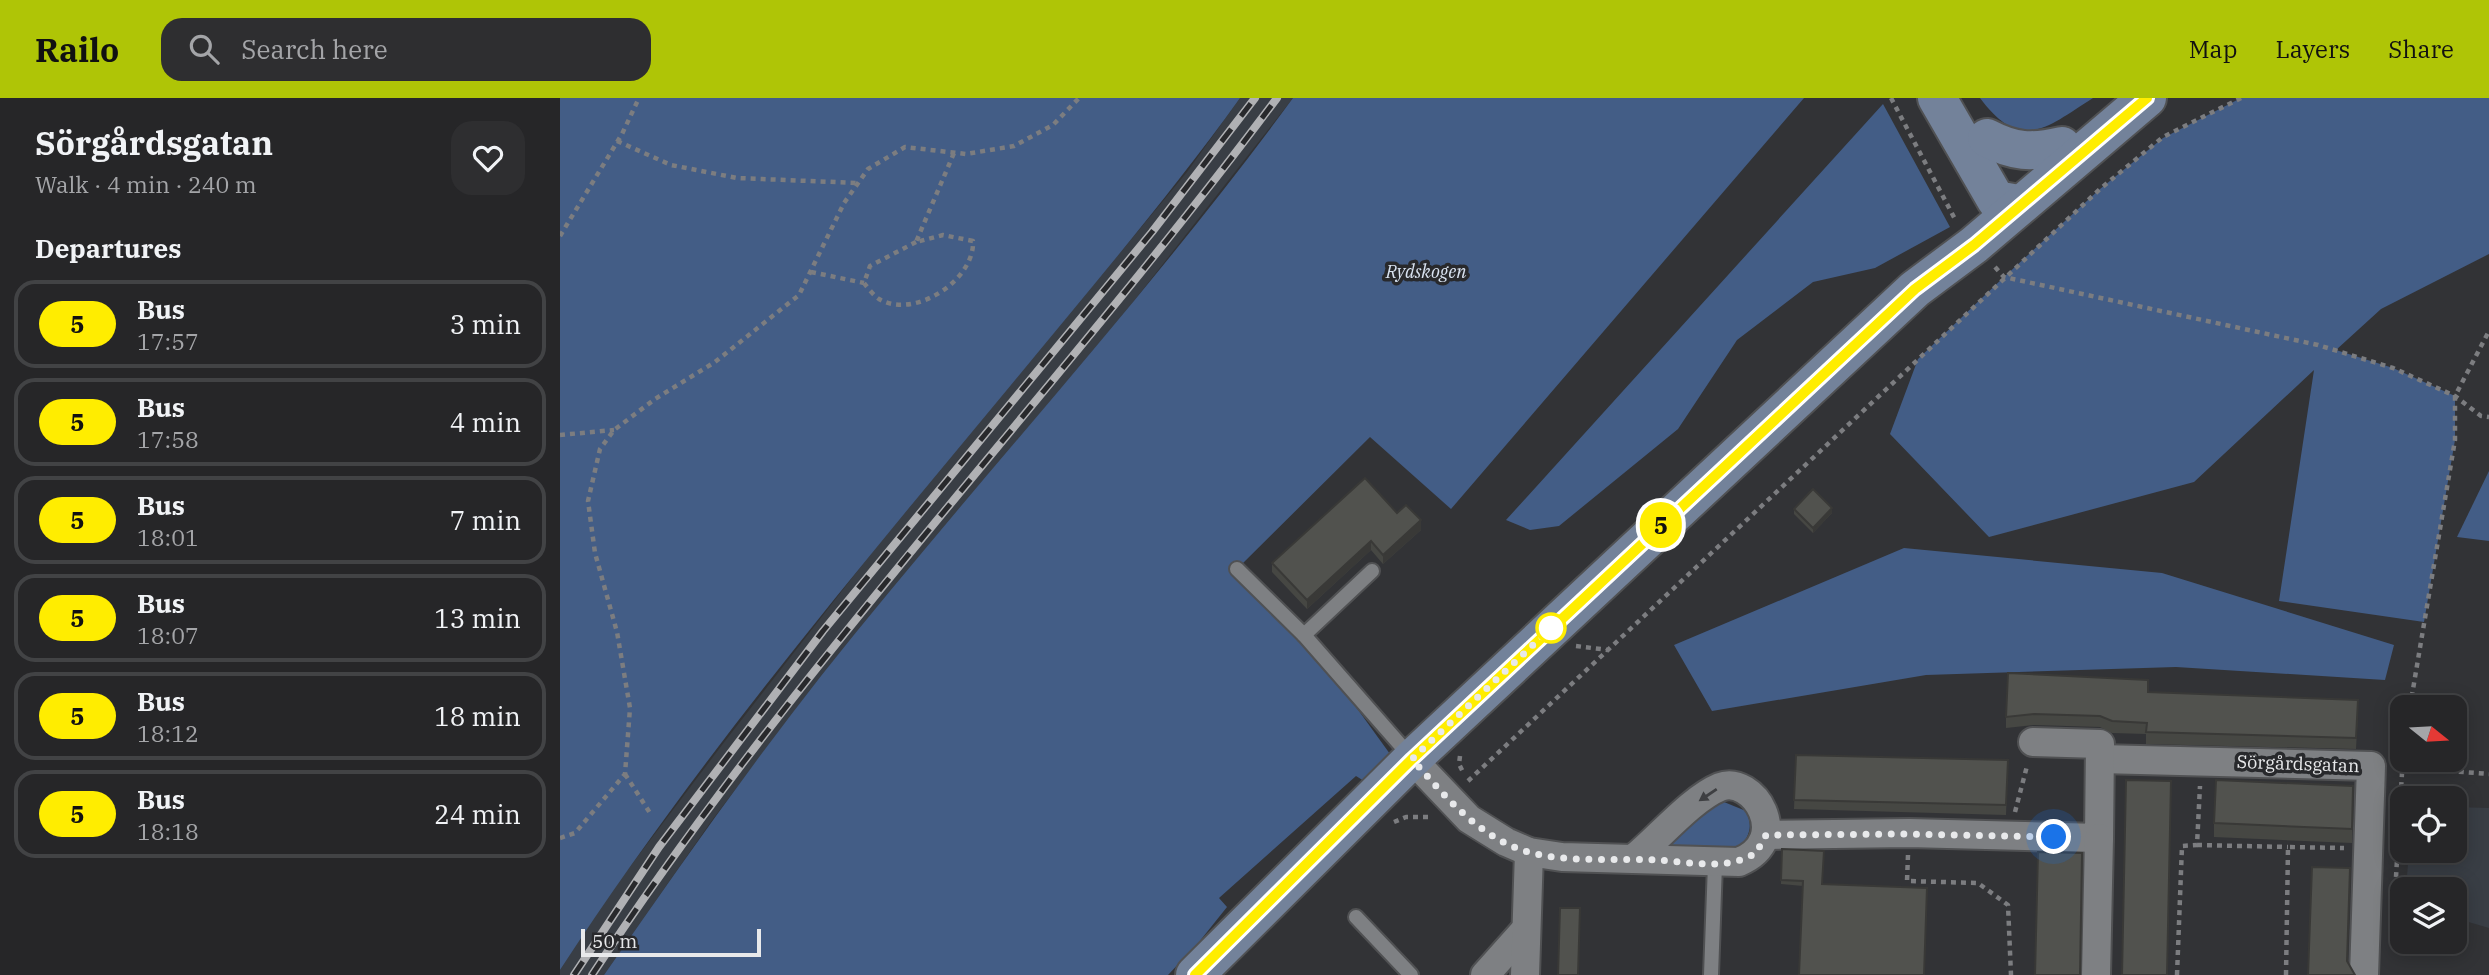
<!DOCTYPE html>
<html lang="en">
<head>
<meta charset="utf-8">
<style>
  body { margin:0; font-family:"IBM Plex Serif",serif; background:#2e2e30; color:#f1f3f6; height:100vh; display:flex; flex-direction:column; font-size:26px; white-space:nowrap }
  * { box-sizing:border-box; margin:0 }
  p { font-size:23px; color:#a4a5a8 }
  .icon { flex:none; width:38px; height:38px; fill:none; stroke:currentColor; stroke-width:2; stroke-linecap:round; stroke-linejoin:round }
  .map { position:relative; flex:1; overflow:hidden }
  .side { display:flex; flex-direction:column; background:#262628; width:560px }
  .side>* { flex:none }
  .badge { padding:0 14px; border-radius:23px; font-size:24px; line-height:46px }
  .needle { width:46px; rotate:108deg }
  .controls { position:absolute; left:1830px; top:597px; display:grid; gap:14px }
  .controls a { display:grid; place-items:center; width:77px; height:77px; border-radius:14px; background:#262628; box-shadow:0 4px 18px #0003,0 0 0 2px #424345; font-size:35px }
  .scale { position:absolute; left:21px; bottom:18px; width:180px; box-sizing:border-box; padding-left:7px; border:4px solid #e8e9eb; border-top:0; font-size:19px; line-height:24px; white-space:nowrap; color:#e8e9eb; -webkit-text-stroke:5px #28292c; paint-order:stroke }
  .you { position:absolute; width:35px; height:35px; margin:-18px; border:5px solid #fff; border-radius:50%; background:#1a73e8; box-shadow:0 0 0 10px #1a73e833 }
  .map>.badge { position:absolute; translate:-50% -50%; box-shadow:0 0 0 4px #fff }
  h2 { padding:0 35px; font-size:26px; line-height:63px }
  .round { display:grid; place-items:center; flex:none; width:74px; height:74px; border-radius:21px; background:#2e2e30 }
  .headline { display:flex; align-items:center; justify-content:space-between; height:119px; padding:0 35px }
  h1 { font-size:33px; font-weight:700; line-height:52px }
  ul { padding:0; list-style:none }
  li { display:flex; align-items:center; gap:21px; height:88px; margin:0 14px 10px; padding:0 21px; border:4px solid #424345; border-radius:21px }
  li div { flex:1 }
  li b { display:block; font-size:26px }
  li em { font-style:normal }
  li .badge { min-width:77px; font-weight:700; text-align:center }
  header { display:flex; align-items:center; gap:42px; box-sizing:border-box; height:98px; padding:0 35px; background:#afc506; color:#111 }
  header strong { font-size:33px }
  nav { display:flex; gap:38px; margin-inline-start:auto; font-size:24px }
  .search { width:490px; height:63px; background:#2e2e30; display:flex; align-items:center; gap:18px; box-sizing:border-box; padding:0 24px; border-radius:21px; color:#a4a5a8; font-size:26px }
  main { display:flex; flex:1; min-height:0 }
  .map>svg:first-child { display:block }
</style>
</head>
<body>
<header>
<strong>Railo</strong>
<div class="search"><svg class="icon" aria-label="search" viewBox="0 0 24 24"><circle cx="10" cy="10" r="6"/><path d="M15 15l6 6"/></svg>Search here</div>
<nav><a>Map</a><a>Layers</a><a>Share</a></nav>
</header>
<main>
<section class="side">
<div class="headline"><div><h1>Sörgårdsgatan</h1><p>Walk · 4 min · 240 m</p></div><a class="round"><svg class="icon" aria-label="heart" viewBox="0 0 24 24"><path d="M12 20l-8-8c-3-5 5-10 8-4 3-6 11-1 8 4z"/></svg></a></div>
<h2>Departures</h2>
<ul>
<li><span class="badge" style="background:#ffed00;color:#111">5</span><div><b>Bus</b><p>17:57</p></div><em>3 min</em></li>
<li><span class="badge" style="background:#ffed00;color:#111">5</span><div><b>Bus</b><p>17:58</p></div><em>4 min</em></li>
<li><span class="badge" style="background:#ffed00;color:#111">5</span><div><b>Bus</b><p>18:01</p></div><em>7 min</em></li>
<li><span class="badge" style="background:#ffed00;color:#111">5</span><div><b>Bus</b><p>18:07</p></div><em>13 min</em></li>
<li><span class="badge" style="background:#ffed00;color:#111">5</span><div><b>Bus</b><p>18:12</p></div><em>18 min</em></li>
<li><span class="badge" style="background:#ffed00;color:#111">5</span><div><b>Bus</b><p>18:18</p></div><em>24 min</em></li>
</ul>
</section>
<div class="map">
<svg width="1929" height="877" viewBox="0 0 1929 877">
  <rect width="100%" height="100%" fill="#323336"/>
  <!-- built -->
  <g fill="#393e45">
    <path d="M680,0H733L570,208L262,577L150,725L44,877H0V872L47,799L162,647L313,453L627,74Z"/>
    <path d="M1895,709L1929,710V830L1895,820V791H1846L1849,753L1895,752Z"/>
  </g>
  <!-- green -->
  <g fill="#435d86">
    <path d="M0,0H680C609,99 529,192 451,287C294,476 134,666 0,872Z"/>
    <path d="M733,0H1244L891,411L810,339L677,471L744,537L830,656L804,683L796,678L659,800L667,809L639,844L608,877H44C114,776 185,675 261,578C416,383 586,201 733,0Z"/>
    <path d="M1420,0H1533C1486,30 1461,55 1420,0Z"/>
    <path d="M1681,0H1929V156L1821,211L1776,252L1833,270L1895,298V342L1864,524L1719,503L1754,272L1634,384L1429,439L1330,336L1358,261L1444,179L1540,91L1603,40Z"/>
    <path d="M1323,6L1390,129L1315,170L1253,184L1177,242L1118,331L999,428L970,432L946,422Z"/>
    <path d="M1929,373V443L1897,439Z"/>
    <path d="M1344,450L1602,475L1834,547L1825,582L1616,569L1366,577L1152,613L1114,547Z"/>
    <path d="M1164,704L1186,713C1193,728 1190,737 1179,751H1112V745L1153,708Z"/>
  </g>
  <g fill="none" stroke-linecap="round" stroke-linejoin="round">
    <!-- lane casing -->
    <g stroke="#505153" stroke-width="18">
      <g id="lane">
        <path d="M677,471L744,537"/>
        <path d="M812,473L744,537L850,658"/>
        <path d="M796,819L851,877"/>
        <path d="M1151,877L1155,766"/>
      </g>
    </g>
    <!-- street casing -->
    <g stroke="#505153" stroke-width="32">
      <g id="street">
        <path d="M852,661L909,721L946,744L969,754L1002,759L1179,764C1234,741 1193,676 1160,689C1131,701 1099,740 1073,761"/>
        <path d="M1540,661L1811,668L1804,877"/>
        <path d="M1206,737L1349,735L1539,740L1540,646L1473,644"/>
        <path d="M925,877L966,831"/>
        <path d="M965,877L969,754"/>
        <path d="M1536,877L1539,740"/>
      </g>
    </g>
    <!-- secondary casing -->
    <g stroke="#505153" stroke-width="42">
      <g id="secondary">
        <path d="M1377,0L1436,102L1458,106"/>
        <path d="M1427,40C1454,54 1471,55 1502,48"/>
        <path d="M635,877L852,661L1355,191L1414,147L1587,0"/>
      </g>
    </g>
    <!-- path -->
    <g stroke="#7c7d80" stroke-width="4.5" stroke-dasharray="5 5" stroke-linecap="butt">
      <path d="M1331,0L1396,123"/>
      <path d="M57,43L111,67L177,80L298,85"/>
      <path d="M0,138L62,36L79,0"/>
      <path d="M356,144L310,168L304,185C308,190 314,198 319,201C354,222 415,182 413,143L383,137L356,144L394,55"/>
      <path d="M1435,169L1444,179L1758,247L1833,270L1895,298L1921,318L1929,319"/>
      <path d="M251,174L304,185"/>
      <path d="M0,337L54,332"/>
      <path d="M1016,548L1048,552"/>
      <path d="M1850,609L1895,342V298L1929,233"/>
      <path d="M900,658L899,666L904,676"/>
      <path d="M1839,669L1929,676"/>
      <path d="M65,676L90,715"/>
      <path d="M908,683L1540,91L1603,39L1681,0"/>
      <path d="M1455,714L1467,668"/>
      <path d="M834,724L846,719H872"/>
      <path d="M0,740L15,735L65,676L70,610L57,534L35,455L28,403L40,351L54,332L95,301L155,264L239,197L284,105L308,71L345,49L406,56L454,48L493,27L519,0"/>
      <path d="M1637,747L1728,749"/>
      <path d="M1348,757L1347,783L1418,785L1448,807L1451,877"/>
      <path d="M1836,779L1843,658"/>
      <path d="M1617,877L1622,748L1637,747L1640,688"/>
      <path d="M1726,877L1728,749L1784,750"/>
    </g>
    <!-- lane -->
    <use href="#lane" stroke="#7e8083" stroke-width="14"/>
    <!-- street -->
    <use href="#street" stroke="#7e8083" stroke-width="28"/>
    <!-- secondary -->
    <use href="#secondary" stroke="#73829a" stroke-width="38"/>
    <!-- rail casing -->
    <g stroke="#b0b1b4" stroke-width="8">
      <g id="rail">
        <path d="M14,877L99,749L263,533L592,134L695,0"/>
        <path d="M32,877C236,566 495,297 717,0"/>
      </g>
    </g>
    <!-- rail -->
    <use href="#rail" stroke="#28292c" stroke-width="5" stroke-dasharray="16" stroke-linecap="butt"/>
  </g>
  <!-- wall -->
  <g fill="#464743">
    <path d="M1234,411L1272,415L1253,435L1234,416Z"/>
    <path d="M837,415L861,432L823,466L811,452L747,511L712,474V465Z"/>
    <path d="M1588,594L1798,614L1796,651L1586,646V636L1552,635L1540,629L1474,627L1446,630V619Z"/>
    <path d="M1236,657L1448,662L1446,717L1234,711Z"/>
    <path d="M1793,688L1792,745L1654,739V725Z"/>
    <path d="M1222,751L1264,753L1243,788L1221,786Z"/>
  </g>
  <!-- shaded-wall -->
  <g fill="#393937">
    <path d="M1272,410V415L1253,435V430Z"/>
    <path d="M861,422V432L823,466V457Z"/>
    <path d="M811,443V452L747,511V502Z"/>
  </g>
  <!-- building -->
  <g fill="#51524e" stroke="#393937" stroke-width="2">
    <path d="M805,380L837,415L846,407L861,422L823,457L811,443L747,502L712,465Z"/>
    <path d="M1253,391L1272,410L1253,430L1234,411Z"/>
    <path d="M1448,575L1588,582V594L1798,602L1796,640L1586,634L1587,625L1552,623L1540,618L1474,616L1446,619Z"/>
    <path d="M1236,657L1448,662L1446,707L1234,702Z"/>
    <path d="M1566,682L1611,683L1607,877H1562Z"/>
    <path d="M1656,682L1793,688L1792,731L1654,725Z"/>
    <path d="M1222,751L1264,753L1262,786L1367,790L1364,877H1239L1243,783L1221,782Z"/>
    <path d="M1478,754L1522,755L1520,877H1475Z"/>
    <path d="M1752,769L1790,770L1787,863L1795,877H1748Z"/>
    <path d="M1000,810H1020L1018,877H998Z"/>
  </g>
  <!-- one-way arrows -->
  <defs><path id="oneway-solid" d="M-6-.8H1V-3.2L6.5 0L1 3.2V.8H-6Z" transform="scale(1.75)"/></defs>
  <use fill="#3e3f42" href="#oneway-solid" transform="translate(1148 697) rotate(146)"/>
  <g fill="none" stroke-linecap="round" stroke-linejoin="round">
    <!-- line casing -->
    <g stroke="#fff" stroke-width="16">
      <path id="line" d="M635,877L852,661L1355,191L1414,147L1587,0"/>
    </g>
    <!-- line -->
    <use href="#line" stroke="#ffed00" stroke-width="10"/>
    <!-- walk -->
    <path stroke="#e8e9eb" stroke-width="7" stroke-dasharray="0 12.6" d="M991,530L852,661C885,698 918,739 968,754C1008,765 1055,760 1096,762C1130,764 1166,773 1196,755L1206,737L1349,736L1494,739"/>
  </g>
  <!-- markers -->
  <circle fill="#fff" stroke="#ffed00" stroke-width="3.5" cx="991" cy="530" r="14"/>
  <g text-anchor="middle" stroke-width="7" stroke-linejoin="round" paint-order="stroke">
    <!-- park labels -->
    <g font-size="18" font-style="italic" fill="#d9e3f1" stroke="#28292c">
      <text x="866" y="180">Rydskogen</text>
    </g>
    <!-- street labels -->
    <g font-size="18" fill="#e8e9eb" stroke="#28292c">
      <text transform="translate(1738 666) rotate(2)" y="6">Sörgårdsgatan</text>
    </g>
  </g>
</svg>
<div class="controls">
<a><svg class="needle" viewBox="-14 -14 28 28"><path d="M0-13l5 13h-10z" fill="#e53935"/><path d="M0 13l5-13h-10z" fill="#a4a5a8"/></svg></a>
<a><svg class="icon" aria-label="locate" viewBox="0 0 24 24"><circle cx="12" cy="12" r="6"/><path d="M12 2v4M12 18v4M2 12h4M18 12h4"/></svg></a>
<a><svg class="icon" aria-label="layers" viewBox="0 0 24 24"><path d="M12 4l9 5-9 5-9-5zM3 14l9 5 9-5"/></svg></a>
</div>
<div class="scale">50 m</div>
<div class="you" style="left:1494px;top:739px"></div>
<b class="badge" style="left:1101px;top:427px;background:#ffed00;color:#111">5</b>
</div>
</main>
</body>
</html>
